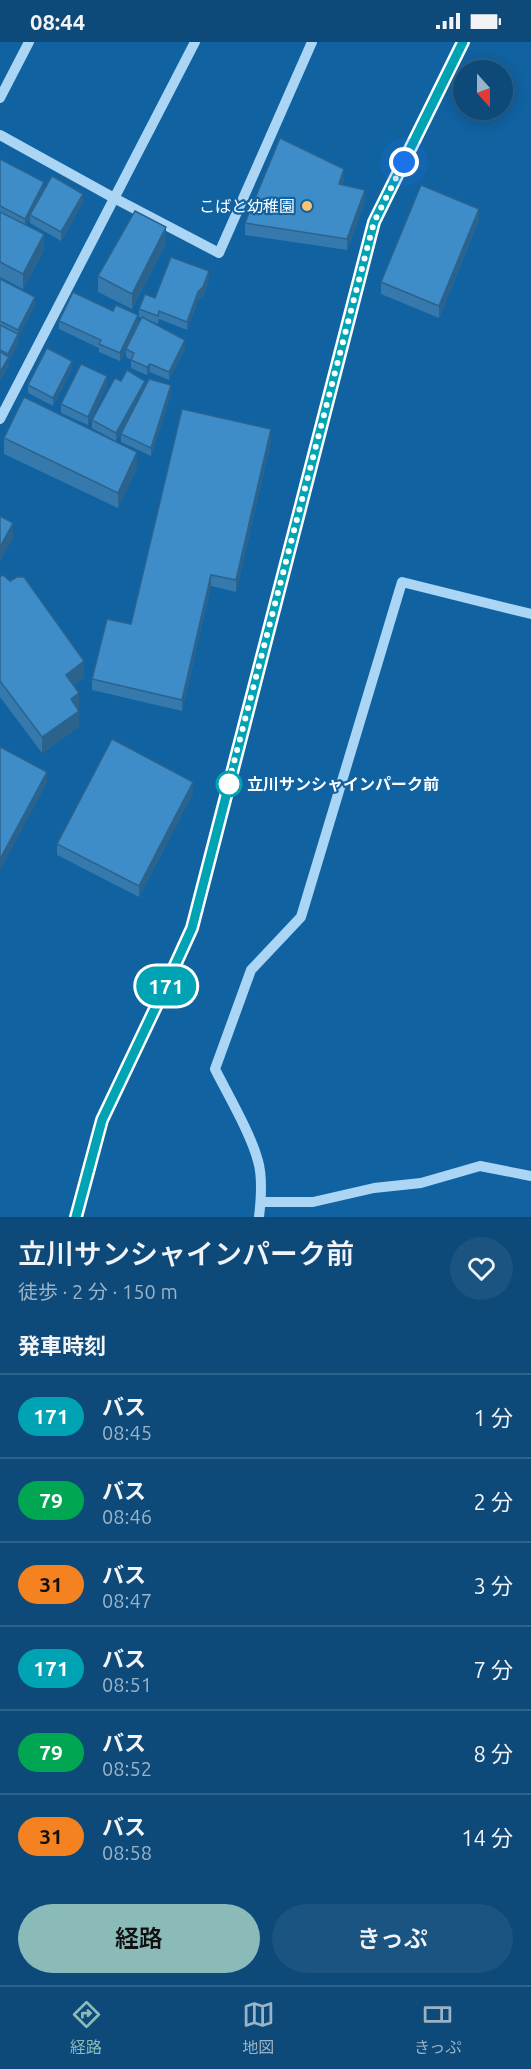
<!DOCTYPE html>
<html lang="ja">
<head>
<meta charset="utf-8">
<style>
  body { margin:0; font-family:Ubuntu,"Noto Sans JP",sans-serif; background:#1b5480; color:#f1f3f6; height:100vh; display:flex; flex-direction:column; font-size:22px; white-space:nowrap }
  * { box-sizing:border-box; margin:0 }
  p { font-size:20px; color:#9ab3c6 }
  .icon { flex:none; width:33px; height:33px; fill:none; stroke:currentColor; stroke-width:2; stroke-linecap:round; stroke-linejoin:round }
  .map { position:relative; height:1175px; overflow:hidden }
  .details { display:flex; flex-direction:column; background:#0d4a79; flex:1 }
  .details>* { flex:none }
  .badge { padding:0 12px; border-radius:20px; font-size:21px; line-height:39px }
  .needle { width:39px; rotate:159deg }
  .fabs { position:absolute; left:453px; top:18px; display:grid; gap:12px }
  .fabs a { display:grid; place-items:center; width:60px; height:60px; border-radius:50%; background:#0d4a79; box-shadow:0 3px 15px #0003,0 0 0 2px #2d628a; font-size:30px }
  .you { position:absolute; width:30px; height:30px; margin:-15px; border:4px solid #fff; border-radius:50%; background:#1a73e8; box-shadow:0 0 0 9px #1a73e833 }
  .map>.badge { position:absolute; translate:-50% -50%; box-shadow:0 0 0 3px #fff }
  h2 { padding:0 18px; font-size:22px; line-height:54px }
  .round { display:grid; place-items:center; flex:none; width:63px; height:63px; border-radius:32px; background:#1b5480 }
  .overview { display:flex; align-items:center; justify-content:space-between; height:102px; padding:0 18px }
  h1 { font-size:28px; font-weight:600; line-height:45px }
  .primary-button { display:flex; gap:12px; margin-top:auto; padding:12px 18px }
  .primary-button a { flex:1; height:69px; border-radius:36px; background:#8bbbb9; color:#111; font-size:24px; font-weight:600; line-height:69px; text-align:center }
  .primary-button a+a { background:#1b5480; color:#f1f3f6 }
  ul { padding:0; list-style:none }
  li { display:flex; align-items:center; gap:18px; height:84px; padding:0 18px; border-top:2px solid #2d628a }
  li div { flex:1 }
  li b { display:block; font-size:22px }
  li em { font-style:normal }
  li .badge { min-width:66px; font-weight:700; text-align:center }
  .status { display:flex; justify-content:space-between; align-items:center; height:42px; padding:0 30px; background:#0d4a79; direction:ltr }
  .status svg { height:16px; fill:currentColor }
  .menu { display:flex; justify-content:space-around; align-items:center; height:84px; border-top:2px solid #2d628a; background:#0d4a79; font-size:16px; color:#9ab3c6 }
  .menu a { display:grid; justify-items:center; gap:3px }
  .menu .selected { color:#8bbbb9 }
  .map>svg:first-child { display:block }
</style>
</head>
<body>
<div class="status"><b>08:44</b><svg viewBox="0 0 49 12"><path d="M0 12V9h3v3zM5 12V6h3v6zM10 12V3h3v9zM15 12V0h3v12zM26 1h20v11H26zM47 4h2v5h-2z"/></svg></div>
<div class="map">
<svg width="531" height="1175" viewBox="0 0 531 1175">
  <rect width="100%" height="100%" fill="#1162a1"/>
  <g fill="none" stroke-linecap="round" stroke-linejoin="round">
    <!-- minor -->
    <g stroke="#aad5f5" stroke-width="10">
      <path d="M0,56L29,0"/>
      <path d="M0,93L114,156L219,211L312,0"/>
      <path d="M0,377L195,0"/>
      <path d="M261,1160H313L374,1146L421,1141L480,1124L531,1134"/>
      <path d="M76,1175L102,1078L161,954L192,886L374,180L463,0"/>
      <path d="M259,1175C261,1158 263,1136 258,1119C251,1092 228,1053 215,1027L251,928L301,875L402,540L531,572"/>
    </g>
  </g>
  <!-- wall -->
  <g fill="#3579ad">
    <path d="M0,117L44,147L83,160L61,199L30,181V177L26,183L44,208L23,247L0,235Z"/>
    <path d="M344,138L342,143L365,159L347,208L245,193V181Z"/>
    <path d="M479,178L439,276L381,252V240Z"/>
    <path d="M166,201L132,267L98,250V234Z"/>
    <path d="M0,237L35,263L18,295V301L9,319V323L0,338Z"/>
    <path d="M209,238L203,254L198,258L187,288L159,277L158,282L148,278L185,306L169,338L150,330L147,333L131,326V318L126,315V307L120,319L99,310V306L59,287V279L138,281L141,276L139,275V267L155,256Z"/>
    <path d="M72,327L53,364L28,351V343Z"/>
    <path d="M121,339L171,351L151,414L121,400V392L131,372L116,399L92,386V378Z"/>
    <path d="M107,343L88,383L61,371V362Z"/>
    <path d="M4,396L137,425L118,466L4,412Z"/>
    <path d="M271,399L236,550L211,544L182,669L92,648V637L131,582Z"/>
    <path d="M0,535L84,635L74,643L79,666L77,667L79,685L42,711L0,655Z"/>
    <path d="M193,751L139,855L57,813V802Z"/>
  </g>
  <!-- shaded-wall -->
  <g fill="#2b638d">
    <path d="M344,127V138L339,154V142Z"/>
    <path d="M44,140V148L30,173V177L25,185V177Z"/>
    <path d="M365,148V159L347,208V197Z"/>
    <path d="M83,152V160L61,199V190Z"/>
    <path d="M479,167V178L439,276V264Z"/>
    <path d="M166,185V201L132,267V252Z"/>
    <path d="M44,192V208L23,247V232Z"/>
    <path d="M209,229V238L203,254L198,258L187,288V280L198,250Z"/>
    <path d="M35,255V263L18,295V301L9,319V323L0,338V330L8,317V312L18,294V288Z"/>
    <path d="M138,273V281L120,319V311Z"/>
    <path d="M185,298V306L169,338V330Z"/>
    <path d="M72,319V327L53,364V356Z"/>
    <path d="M150,322V330L147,333V325Z"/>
    <path d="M107,334V343L88,383V375Z"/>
    <path d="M145,339V347L116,399V391Z"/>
    <path d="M171,343V351L151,414V406Z"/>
    <path d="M271,387V399L236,550V538Z"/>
    <path d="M137,410V425L118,466V451Z"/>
    <path d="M13,481V496L0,520V505Z"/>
    <path d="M211,533V544L182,669V658Z"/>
    <path d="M84,619V635L66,649V633Z"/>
    <path d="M79,651V666L71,673V657Z"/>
    <path d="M79,669V685L42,711V695Z"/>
    <path d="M47,730V741L0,828V817Z"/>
    <path d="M193,740V751L139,855V844Z"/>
  </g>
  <!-- building -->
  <g fill="#3e8dc9" stroke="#2b638d" stroke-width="1.5">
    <path d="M280,96L344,127L339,142L365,148L347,197L245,181Z"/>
    <path d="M0,117L44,140L25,177L0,164Z"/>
    <path d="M52,134L83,152L61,190L30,173Z"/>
    <path d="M421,143L479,167L439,264L381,240Z"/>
    <path d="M135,169L166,185L132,252L98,234Z"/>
    <path d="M0,170L44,192L23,232L0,220Z"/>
    <path d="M171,215L209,229L203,245L198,250L187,280L159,269L158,274L139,267L145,252L155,256Z"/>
    <path d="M0,237L35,255L18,288L0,279Z"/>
    <path d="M73,250L113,269L116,263L138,273L120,311L99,302L101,298L59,279Z"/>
    <path d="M142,275L185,298L169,330L150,322L147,325L131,318L134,311L126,307Z"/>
    <path d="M0,283L18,292L8,312L0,308Z"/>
    <path d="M47,306L72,319L53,356L28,343Z"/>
    <path d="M0,310L9,315L0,330Z"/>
    <path d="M81,322L107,334L88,375L61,362Z"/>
    <path d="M127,328L145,339L116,391L92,378L115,336L121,339Z"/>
    <path d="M149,337L171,343L151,406L121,392Z"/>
    <path d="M24,355L137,410L118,451L4,396Z"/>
    <path d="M182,367L271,387L236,538L211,533L182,658L92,637L107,577L131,582Z"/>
    <path d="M0,474L13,481L0,505Z"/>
    <path d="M3,533L10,539L17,535H24L84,619L66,633L79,651L71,657L79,669L42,695L0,639V535Z"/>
    <path d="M112,697L193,740L139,844L57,802Z"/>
    <path d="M0,705L47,730L0,817Z"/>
  </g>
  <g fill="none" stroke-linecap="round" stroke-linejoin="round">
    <!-- line casing -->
    <g stroke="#fff" stroke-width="14">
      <path id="line" d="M76,1175L102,1078L161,954L192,886L374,180L463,0"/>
    </g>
    <!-- line -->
    <use href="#line" stroke="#00a3b4" stroke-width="9"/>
    <!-- walk -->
    <path stroke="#fff" stroke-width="6" stroke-dasharray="0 10.8" d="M229,742L226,751L374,180L404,120"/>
  </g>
  <!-- markers -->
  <circle fill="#ffc36e" stroke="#1162a1" stroke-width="2" cx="307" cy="164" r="6"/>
  <circle fill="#fff" stroke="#00a3b4" stroke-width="3" cx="229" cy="742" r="12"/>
  <g text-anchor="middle" stroke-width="4.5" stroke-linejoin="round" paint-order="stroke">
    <!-- poi labels -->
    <g font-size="16" fill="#fff" stroke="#1162a1" text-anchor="end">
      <text x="295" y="170">こばと幼稚園</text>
    </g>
    <!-- stop labels -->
    <g font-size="16" font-weight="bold" fill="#fff" stroke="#1162a1" text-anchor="start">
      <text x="247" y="748">立川サンシャインパーク前</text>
    </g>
  </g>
</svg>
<div class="fabs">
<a><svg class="needle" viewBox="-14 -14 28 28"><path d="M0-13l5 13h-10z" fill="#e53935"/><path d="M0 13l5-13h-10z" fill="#9ab3c6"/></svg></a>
</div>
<div class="you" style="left:404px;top:120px"></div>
<b class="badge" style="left:166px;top:944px;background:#00a3b4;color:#fff">171</b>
</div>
<section class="details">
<div class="overview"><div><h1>立川サンシャインパーク前</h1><p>徒歩 · 2 分 · 150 m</p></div><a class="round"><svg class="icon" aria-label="heart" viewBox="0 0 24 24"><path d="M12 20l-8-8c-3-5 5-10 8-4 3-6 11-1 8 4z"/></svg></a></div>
<h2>発車時刻</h2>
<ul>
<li><span class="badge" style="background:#00a3b4;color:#fff">171</span><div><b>バス</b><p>08:45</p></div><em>1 分</em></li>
<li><span class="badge" style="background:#00a651;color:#fff">79</span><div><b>バス</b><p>08:46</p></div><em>2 分</em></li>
<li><span class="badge" style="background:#f58220;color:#111">31</span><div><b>バス</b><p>08:47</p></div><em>3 分</em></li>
<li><span class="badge" style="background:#00a3b4;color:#fff">171</span><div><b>バス</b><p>08:51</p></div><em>7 分</em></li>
<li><span class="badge" style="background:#00a651;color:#fff">79</span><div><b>バス</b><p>08:52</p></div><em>8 分</em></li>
<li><span class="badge" style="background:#f58220;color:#111">31</span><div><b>バス</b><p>08:58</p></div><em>14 分</em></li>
</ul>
<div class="primary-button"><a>経路</a><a>きっぷ</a></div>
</section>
<nav class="menu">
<a class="selected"><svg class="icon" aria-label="directions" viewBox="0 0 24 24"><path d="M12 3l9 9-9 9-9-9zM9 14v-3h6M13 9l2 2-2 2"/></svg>経路</a>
<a><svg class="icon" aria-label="map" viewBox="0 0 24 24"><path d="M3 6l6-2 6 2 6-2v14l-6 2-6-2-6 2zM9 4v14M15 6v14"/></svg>地図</a>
<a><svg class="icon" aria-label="tickets" viewBox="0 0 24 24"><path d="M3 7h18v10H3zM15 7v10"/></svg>きっぷ</a>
</nav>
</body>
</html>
